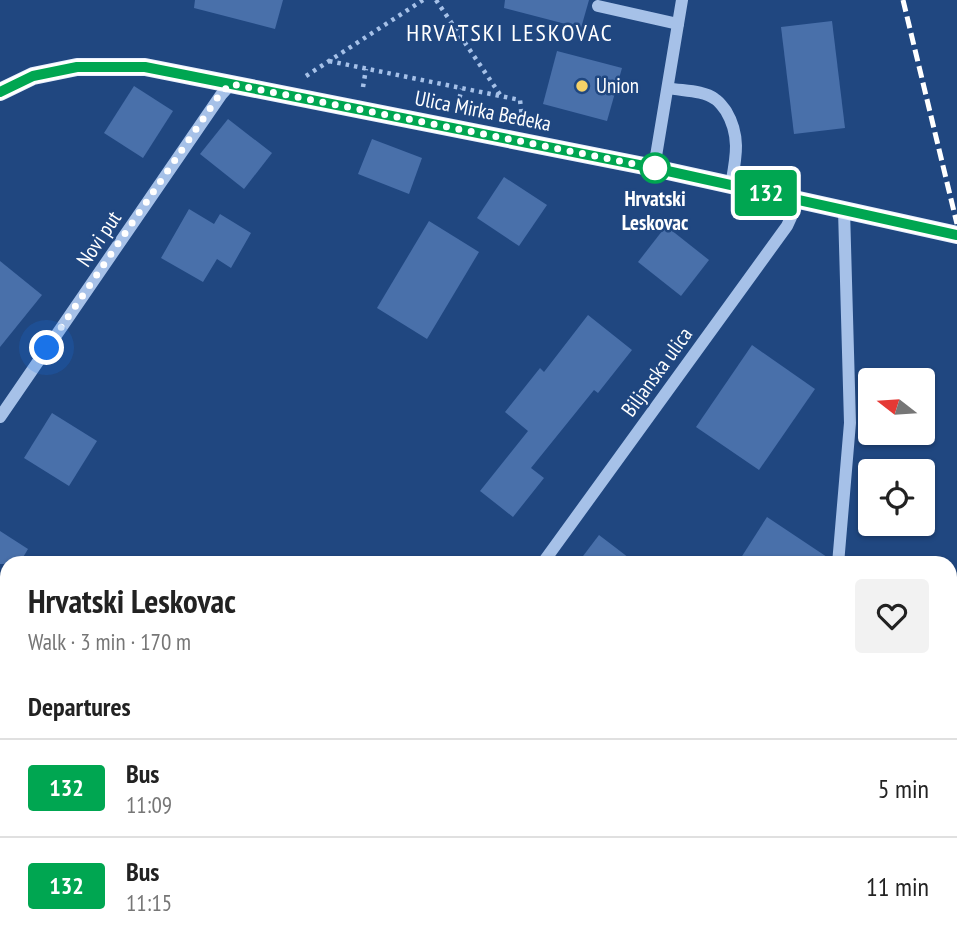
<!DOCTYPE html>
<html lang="en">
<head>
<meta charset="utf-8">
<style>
  body { margin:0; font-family:"PT Sans Narrow",sans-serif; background:#f2f2f2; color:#222; height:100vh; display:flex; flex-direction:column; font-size:26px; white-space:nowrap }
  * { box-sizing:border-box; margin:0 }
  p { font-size:23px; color:#767676 }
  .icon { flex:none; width:38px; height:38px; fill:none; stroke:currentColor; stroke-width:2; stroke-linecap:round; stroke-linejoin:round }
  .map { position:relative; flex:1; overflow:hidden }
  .sheet { position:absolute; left:0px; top:556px; width:957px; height:394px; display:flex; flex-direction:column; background:#fff; border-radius:21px 21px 0 0; box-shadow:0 2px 5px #0004 }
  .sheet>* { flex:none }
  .badge { padding:0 14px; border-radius:5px; font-size:24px; line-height:46px }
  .needle { width:46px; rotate:287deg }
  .tools { position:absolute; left:858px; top:368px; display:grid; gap:14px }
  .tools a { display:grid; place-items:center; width:77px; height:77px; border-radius:7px; background:#fff; box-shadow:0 2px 5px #0004; font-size:35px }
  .you { position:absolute; width:35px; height:35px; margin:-18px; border:5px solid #fff; border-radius:50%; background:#1a73e8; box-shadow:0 0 0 10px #1a73e833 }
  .map>.badge { position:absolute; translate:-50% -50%; box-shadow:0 0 0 4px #fff }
  h2 { padding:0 28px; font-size:26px; line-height:63px }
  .round { display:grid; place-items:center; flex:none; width:74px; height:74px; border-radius:7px; background:#f2f2f2 }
  .head { display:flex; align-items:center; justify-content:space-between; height:119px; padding:0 28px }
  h1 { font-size:33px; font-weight:600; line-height:52px }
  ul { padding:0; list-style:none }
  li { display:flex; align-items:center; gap:21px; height:98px; padding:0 28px; border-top:2px solid #e0e0e0 }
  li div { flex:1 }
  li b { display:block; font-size:26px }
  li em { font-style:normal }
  li .badge { min-width:77px; font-weight:700; text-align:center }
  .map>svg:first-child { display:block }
</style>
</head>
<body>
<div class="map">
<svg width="957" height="949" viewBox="0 0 957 949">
  <rect width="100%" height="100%" fill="#204780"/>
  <!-- building -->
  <g fill="#4970aa">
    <path d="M195,0H283L275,29L194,8Z"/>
    <path d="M505,0H589L581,28L504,8Z"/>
    <path d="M832,21L845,128L794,134L781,27Z"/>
    <path d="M557,51L622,68L607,121L543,104Z"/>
    <path d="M134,86L173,111L143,158L104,133Z"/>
    <path d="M228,119L272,153L244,189L200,154Z"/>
    <path d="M372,139L422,158L409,194L358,174Z"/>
    <path d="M504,177L547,205L519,246L477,218Z"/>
    <path d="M189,209L214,224L220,214L251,233L231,268L217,259L203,282L161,258Z"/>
    <path d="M429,221L479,252L427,339L377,308Z"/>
    <path d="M666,226L709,260L681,296L638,262Z"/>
    <path d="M0,261L42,295L0,347Z"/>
    <path d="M588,315L632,350L598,393L594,390L531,468L544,478L513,517L480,491L528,431L505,412L540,368L544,372Z"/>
    <path d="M752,345L815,389L759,470L696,427Z"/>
    <path d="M52,413L97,441L69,486L24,458Z"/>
    <path d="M767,517L830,559L829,564H737Z"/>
    <path d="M0,531L28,549L19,564H0Z"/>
    <path d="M599,535L637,564H577Z"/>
  </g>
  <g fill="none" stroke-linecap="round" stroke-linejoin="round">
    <!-- path -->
    <g stroke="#a6c1e8" stroke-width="4.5" stroke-dasharray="3.5 5" stroke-linecap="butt">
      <path d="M436,0L501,96"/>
      <path d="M329,61L520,100L522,118"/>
      <path d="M306,76L423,0"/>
      <path d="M363,87L366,69"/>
      <path d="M457,106L462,89"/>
    </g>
    <!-- minor -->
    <g stroke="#a6c1e8" stroke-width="12">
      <path d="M598,6L678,24"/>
      <path d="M668,88C682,91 703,90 715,99C719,101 723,107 726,111C741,136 736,158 731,185"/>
      <path d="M654,168L682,0"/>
      <path d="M0,417L221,95L231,84"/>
      <path d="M542,564L787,226L799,200"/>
      <path d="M838,564L850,423L844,210"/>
      <path d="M950,804L957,825"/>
      <path d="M0,913L7,917"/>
      <path d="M46,943L54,949"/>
      <path d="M267,949L271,943"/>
      <path d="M606,949L610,943"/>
    </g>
    <!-- major -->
    <path stroke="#e8f0fd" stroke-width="18" d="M0,92L33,76L77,67H145L654,168L957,235"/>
    <!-- rail -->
    <path stroke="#fff" stroke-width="5" stroke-dasharray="12 5" stroke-linecap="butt" d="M903,0L957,224"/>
  </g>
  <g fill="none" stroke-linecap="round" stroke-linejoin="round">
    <!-- line casing -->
    <g stroke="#fff" stroke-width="16">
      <path id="line" d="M0,92L33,76L77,67H145L654,168L957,235"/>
    </g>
    <!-- line -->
    <use href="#line" stroke="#00a651" stroke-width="10"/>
    <!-- walk -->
    <path stroke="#fff" stroke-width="7" stroke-dasharray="0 12.6" d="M47,348L220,94L231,84L655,168"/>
  </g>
  <!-- markers -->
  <circle fill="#f5d167" stroke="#204780" stroke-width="2.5" cx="582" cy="86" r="7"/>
  <circle fill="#fff" stroke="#00a651" stroke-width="3.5" cx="655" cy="168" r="14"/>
  <g text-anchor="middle" stroke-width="5" stroke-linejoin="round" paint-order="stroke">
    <!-- poi labels -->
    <g font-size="21" fill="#fff" stroke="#204780" text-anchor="start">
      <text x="596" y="93">Union</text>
    </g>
    <!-- street labels -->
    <g font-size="21" fill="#fff" stroke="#204780">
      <text transform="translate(483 111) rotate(11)" y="7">Ulica Mirka Bedeka</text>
      <text transform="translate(99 239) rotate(-56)" y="7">Novi put</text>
      <text transform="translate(657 372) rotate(-54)" y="7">Biljanska ulica</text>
    </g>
    <!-- stop labels -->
    <g font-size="21" font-weight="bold" fill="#fff" stroke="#204780">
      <text x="655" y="206">Hrvatski<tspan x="655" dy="24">Leskovac</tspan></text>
    </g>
    <!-- quarter labels -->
    <g font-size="24" letter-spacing="2" fill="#fff" stroke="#204780">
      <text x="510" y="41">HRVATSKI LESKOVAC</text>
    </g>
  </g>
</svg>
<div class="tools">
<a><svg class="needle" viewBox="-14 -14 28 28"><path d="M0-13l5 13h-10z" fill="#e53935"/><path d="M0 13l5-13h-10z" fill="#767676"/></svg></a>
<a><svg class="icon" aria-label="locate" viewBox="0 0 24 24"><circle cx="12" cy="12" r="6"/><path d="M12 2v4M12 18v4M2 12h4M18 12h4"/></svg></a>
</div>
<div class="you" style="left:47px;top:348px"></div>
<b class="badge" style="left:766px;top:193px;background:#00a651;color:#fff">132</b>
<section class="sheet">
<div class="head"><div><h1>Hrvatski Leskovac</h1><p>Walk · 3 min · 170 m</p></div><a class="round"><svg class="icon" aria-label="heart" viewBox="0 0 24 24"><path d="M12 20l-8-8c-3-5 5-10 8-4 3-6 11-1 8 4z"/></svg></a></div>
<h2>Departures</h2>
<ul>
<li><span class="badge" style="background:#00a651;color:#fff">132</span><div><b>Bus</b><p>11:09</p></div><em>5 min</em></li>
<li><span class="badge" style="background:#00a651;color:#fff">132</span><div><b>Bus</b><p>11:15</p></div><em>11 min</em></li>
</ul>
</section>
</div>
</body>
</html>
